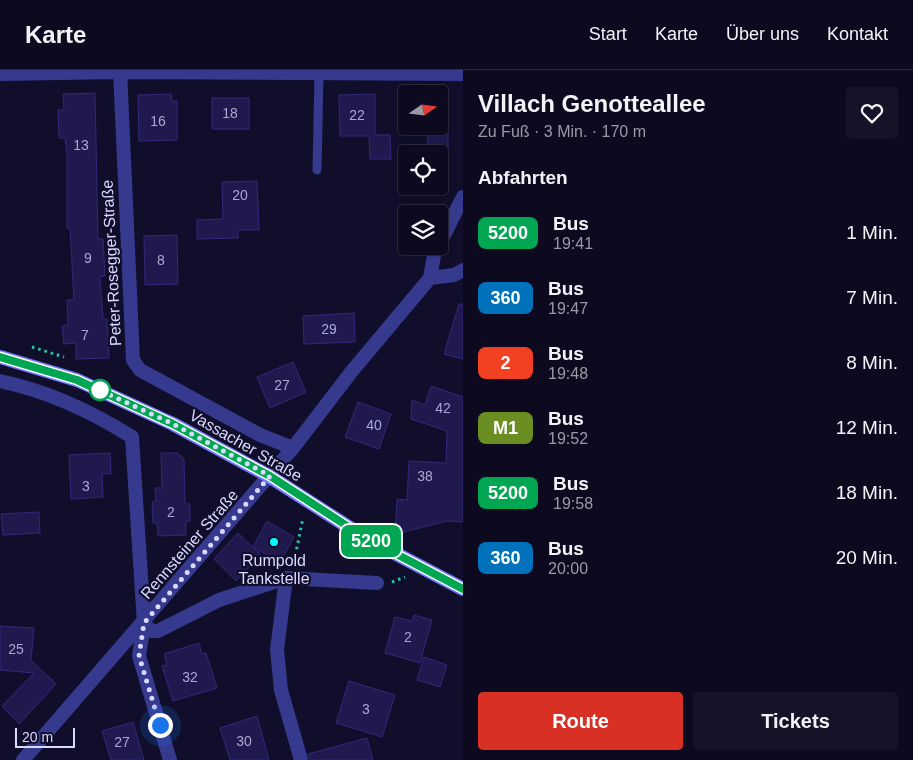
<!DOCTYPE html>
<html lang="de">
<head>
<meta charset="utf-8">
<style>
  body { margin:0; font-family:Helvetica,sans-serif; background:#161329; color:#f1f3f6; height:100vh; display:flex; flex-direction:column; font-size:19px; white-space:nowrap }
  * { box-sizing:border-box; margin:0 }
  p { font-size:16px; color:#9a9aa5 }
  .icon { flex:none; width:28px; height:28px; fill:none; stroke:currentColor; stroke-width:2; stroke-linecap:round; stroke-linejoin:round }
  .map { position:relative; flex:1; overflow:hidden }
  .panel { display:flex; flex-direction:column; background:#0d0a20; width:450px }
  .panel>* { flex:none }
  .badge { padding:0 10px; border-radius:8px; font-size:18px; line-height:32px }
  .needle { width:32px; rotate:76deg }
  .controls { position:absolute; left:398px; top:15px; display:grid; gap:10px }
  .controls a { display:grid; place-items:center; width:50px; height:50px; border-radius:5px; background:#0d0a20; box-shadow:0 1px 4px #0004,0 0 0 1px #2d2b3e; font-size:25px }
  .scale { position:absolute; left:15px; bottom:12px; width:60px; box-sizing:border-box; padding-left:5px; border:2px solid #dad9ff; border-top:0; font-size:14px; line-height:18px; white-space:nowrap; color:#dad9ff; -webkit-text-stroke:4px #110e2b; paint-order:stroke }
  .you { position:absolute; width:25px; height:25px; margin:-12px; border:4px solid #fff; border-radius:50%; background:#1a73e8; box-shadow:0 0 0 8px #1a73e833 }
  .map>.badge { position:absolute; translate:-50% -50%; box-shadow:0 0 0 2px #fff }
  h2 { padding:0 15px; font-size:19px; line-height:45px }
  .round { display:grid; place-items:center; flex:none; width:52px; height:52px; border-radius:5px; background:#161329 }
  .summary { display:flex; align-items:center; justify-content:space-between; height:85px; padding:0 15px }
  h1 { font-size:24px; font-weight:600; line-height:38px }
  .cta { display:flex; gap:10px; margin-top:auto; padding:10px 15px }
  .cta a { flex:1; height:58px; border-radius:5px; background:#d93025; color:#fff; font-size:20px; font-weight:600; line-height:58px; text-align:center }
  .cta a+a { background:#161329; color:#f1f3f6 }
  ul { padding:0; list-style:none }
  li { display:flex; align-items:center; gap:15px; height:65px; padding:0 15px }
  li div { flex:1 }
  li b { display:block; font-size:19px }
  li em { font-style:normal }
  li .badge { min-width:55px; font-weight:700; text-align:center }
  header { display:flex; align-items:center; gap:30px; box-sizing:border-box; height:70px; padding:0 25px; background:#0d0a20; border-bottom:1px solid #2d2b3e }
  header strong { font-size:24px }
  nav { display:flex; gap:28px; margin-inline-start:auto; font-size:18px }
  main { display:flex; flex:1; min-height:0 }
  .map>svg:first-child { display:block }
</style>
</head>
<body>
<header>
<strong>Karte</strong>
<nav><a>Start</a><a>Karte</a><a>Über uns</a><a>Kontakt</a></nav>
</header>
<main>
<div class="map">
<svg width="463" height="690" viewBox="0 0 463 690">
  <rect width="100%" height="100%" fill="#110e2b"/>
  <!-- building -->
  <g fill="#1f194e" stroke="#32297c">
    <path d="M95,23L98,169H103L105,206L100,207L103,249H107L109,288L76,289V273L64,274L62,256L68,255L67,230H74L70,158H67V83L65,68H59L58,40H64L63,24Z"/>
    <path d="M171,24L172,31H177V70L139,71L138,25Z"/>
    <path d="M375,24V65H390L391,89H370L369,66H340L339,25Z"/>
    <rect x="212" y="28" width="37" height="31"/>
    <path d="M448,61V84H427L428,62Z"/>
    <path d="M257,111L259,160H238V168L197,169V150L223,149L222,112Z"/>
    <path d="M177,165L178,214L145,215L144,166Z"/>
    <path d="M459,234H463V289L444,284Z"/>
    <path d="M354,243L355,272L304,274L303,246Z"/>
    <path d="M293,292L306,322L270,338L257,307Z"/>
    <path d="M431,316L463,327V452L447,451L395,464L397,429L407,430L409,391L446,393L447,361L411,349L412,330L425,335Z"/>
    <path d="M358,332L391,344L379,379L345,367Z"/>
    <path d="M110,383L111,404H102L103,427L71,429L69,385Z"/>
    <path d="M161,383H177L184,389L185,434H190V451H186V465L158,466L157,453H153L152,432L156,431L155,418H162Z"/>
    <path d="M39,442L40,463L3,465L1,444Z"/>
    <path d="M267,451L294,467L280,492L253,477Z"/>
    <path d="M238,463L261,485L236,511L214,489Z"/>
    <path d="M414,545L432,550L420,593L385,583L395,547L412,551Z"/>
    <path d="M0,556L34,558L31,590L56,614L19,654L2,636L34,603L0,600Z"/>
    <path d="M199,573L202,584L206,583L217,618L173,631L162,596L167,595L164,584Z"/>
    <path d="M424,587L447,595L440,617L417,610Z"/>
    <path d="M349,611L395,625L382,667L336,653Z"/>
    <path d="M257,646L269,690H230L220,658Z"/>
    <path d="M133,652L144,690H111L102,661Z"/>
    <path d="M367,668L373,690H310L308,684Z"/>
  </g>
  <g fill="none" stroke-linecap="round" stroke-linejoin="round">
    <!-- path -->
    <g stroke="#25c7af" stroke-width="3" stroke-dasharray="2.5 4" stroke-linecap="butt">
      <path d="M32,277L64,287"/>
      <path d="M294,492L303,448"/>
      <path d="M392,512L405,507"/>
    </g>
    <!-- service -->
    <path stroke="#353a8e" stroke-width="9" d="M317,100L319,4"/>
    <!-- minor -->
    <g stroke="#353a8e" stroke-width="14">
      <path d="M120,0L133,290L140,300L260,365L293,378"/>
      <path d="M0,4L120,2L463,4"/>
      <path d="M439,175L463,127"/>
      <path d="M430,208L454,205L463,200"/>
      <path d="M0,311C48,321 91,341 132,367L144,553L139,586L170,690"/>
      <path d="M286,508L377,513"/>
      <path d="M144,553L151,561H158L219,530L286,508L277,580L281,620L301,690"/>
      <path d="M23,690L293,378L352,301L430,208L434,185L438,176"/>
    </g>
    <!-- secondary -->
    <path stroke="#7079ff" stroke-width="14" d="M0,287L77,310L173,354L269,406L364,467L463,519"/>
  </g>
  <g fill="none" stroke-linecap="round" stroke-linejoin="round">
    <!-- line casing -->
    <g stroke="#fff" stroke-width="11">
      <path id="line" d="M0,287L77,310L173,354L270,406L364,467L463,519"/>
    </g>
    <!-- line -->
    <use href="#line" stroke="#00a651" stroke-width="8"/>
    <!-- walk -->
    <path stroke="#dad9ff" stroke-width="5" stroke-dasharray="0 9" d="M100,320L93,317L173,354L270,406L144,553L139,586L160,655"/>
  </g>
  <!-- markers -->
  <circle fill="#fff" stroke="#00a651" stroke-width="2.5" cx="100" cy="320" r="10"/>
  <circle fill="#05fcff" stroke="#110e2b" stroke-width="2" cx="274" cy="472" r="5"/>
  <g text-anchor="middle" stroke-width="4.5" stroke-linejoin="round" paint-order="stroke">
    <!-- number labels -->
    <g font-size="14" fill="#aba9d3">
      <text x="230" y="48">18</text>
      <text x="357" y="50">22</text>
      <text x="158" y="56">16</text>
      <text x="81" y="80">13</text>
      <text x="240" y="130">20</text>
      <text x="88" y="193">9</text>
      <text x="161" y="195">8</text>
      <text x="329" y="264">29</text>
      <text x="85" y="270">7</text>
      <text x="282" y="320">27</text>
      <text x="443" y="343">42</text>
      <text x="374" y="360">40</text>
      <text x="425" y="411">38</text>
      <text x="86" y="421">3</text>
      <text x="171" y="447">2</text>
      <text x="408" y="572">2</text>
      <text x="16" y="584">25</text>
      <text x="190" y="612">32</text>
      <text x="366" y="644">3</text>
      <text x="244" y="676">30</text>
      <text x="122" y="677">27</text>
    </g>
    <!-- street labels -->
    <g font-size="16" fill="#dad9ff" stroke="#110e2b">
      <text transform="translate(111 193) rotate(-93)" y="6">Peter-Rosegger-Straße</text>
      <text transform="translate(246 375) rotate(30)" y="6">Vassacher Straße</text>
      <text transform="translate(189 474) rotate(-49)" y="6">Rennsteiner Straße</text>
    </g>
    <!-- poi labels -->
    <g font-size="16" fill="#dad9ff" stroke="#110e2b">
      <text x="274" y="496">Rumpold<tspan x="274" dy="18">Tankstelle</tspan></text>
    </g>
  </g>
</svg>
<div class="controls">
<a><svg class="needle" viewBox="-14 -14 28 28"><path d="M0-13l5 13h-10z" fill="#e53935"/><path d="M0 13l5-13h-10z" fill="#9a9aa5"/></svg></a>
<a><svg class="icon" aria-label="locate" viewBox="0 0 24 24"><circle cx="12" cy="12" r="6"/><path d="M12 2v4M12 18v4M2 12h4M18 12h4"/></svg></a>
<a><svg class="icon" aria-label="layers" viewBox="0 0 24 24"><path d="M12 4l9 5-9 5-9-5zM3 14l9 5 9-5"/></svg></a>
</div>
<div class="scale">20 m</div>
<div class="you" style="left:160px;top:655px"></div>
<b class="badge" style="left:371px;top:471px;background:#00a651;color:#fff">5200</b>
</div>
<section class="panel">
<div class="summary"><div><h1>Villach Genotteallee</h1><p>Zu Fuß · 3 Min. · 170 m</p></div><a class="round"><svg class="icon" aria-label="heart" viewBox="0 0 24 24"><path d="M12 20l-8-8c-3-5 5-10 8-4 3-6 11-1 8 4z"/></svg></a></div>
<h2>Abfahrten</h2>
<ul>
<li><span class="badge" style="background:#00a651;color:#fff">5200</span><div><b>Bus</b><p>19:41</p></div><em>1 Min.</em></li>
<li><span class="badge" style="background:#0072bc;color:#fff">360</span><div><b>Bus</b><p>19:47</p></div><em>7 Min.</em></li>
<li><span class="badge" style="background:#f24023;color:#fff">2</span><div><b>Bus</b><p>19:48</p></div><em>8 Min.</em></li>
<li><span class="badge" style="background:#6b8e23;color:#fff">M1</span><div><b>Bus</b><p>19:52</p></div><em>12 Min.</em></li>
<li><span class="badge" style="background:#00a651;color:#fff">5200</span><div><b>Bus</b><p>19:58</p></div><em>18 Min.</em></li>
<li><span class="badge" style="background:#0072bc;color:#fff">360</span><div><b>Bus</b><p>20:00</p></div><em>20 Min.</em></li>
</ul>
<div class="cta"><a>Route</a><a>Tickets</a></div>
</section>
</main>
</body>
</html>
